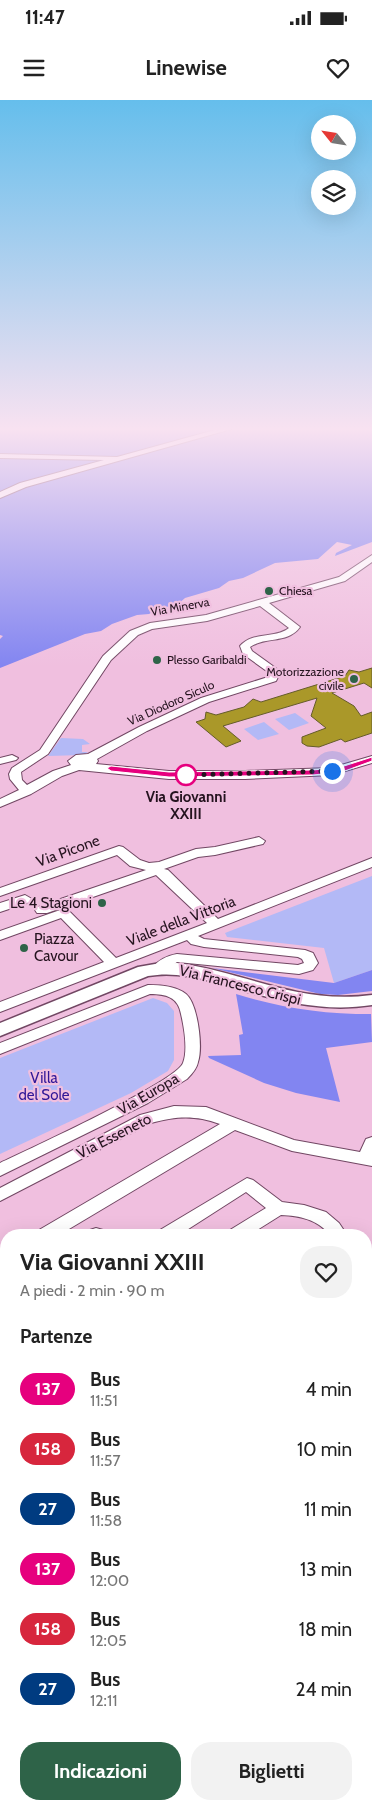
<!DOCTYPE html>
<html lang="it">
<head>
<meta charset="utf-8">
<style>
  body { margin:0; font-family:Cabin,sans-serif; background:#f2f2f2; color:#222; height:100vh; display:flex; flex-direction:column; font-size:19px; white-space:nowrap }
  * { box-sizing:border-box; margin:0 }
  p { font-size:16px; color:#767676 }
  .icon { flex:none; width:28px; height:28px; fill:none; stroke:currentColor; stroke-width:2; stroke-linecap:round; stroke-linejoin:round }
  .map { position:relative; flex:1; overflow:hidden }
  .panel { position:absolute; left:0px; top:1129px; width:372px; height:581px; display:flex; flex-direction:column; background:#fff; border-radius:20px 20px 0 0; box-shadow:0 5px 20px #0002 }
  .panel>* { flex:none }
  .badge { padding:0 10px; border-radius:16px; font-size:18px; line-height:32px }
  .needle { width:32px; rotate:300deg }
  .tools { position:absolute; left:311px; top:15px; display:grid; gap:10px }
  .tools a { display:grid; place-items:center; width:45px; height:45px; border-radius:50%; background:#fff; box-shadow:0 5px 20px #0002; font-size:25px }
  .you { position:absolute; width:25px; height:25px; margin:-12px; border:4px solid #fff; border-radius:50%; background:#1a73e8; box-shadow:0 0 0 8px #1a73e833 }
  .map>.badge { position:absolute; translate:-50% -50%; box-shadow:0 0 0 2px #fff }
  h2 { padding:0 20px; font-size:19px; line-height:45px }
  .round { display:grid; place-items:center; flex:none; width:52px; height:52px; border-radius:20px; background:#f2f2f2 }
  .summary { display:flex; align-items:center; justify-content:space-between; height:85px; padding:0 20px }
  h1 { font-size:24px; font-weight:700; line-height:38px }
  .cta { display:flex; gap:10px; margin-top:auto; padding:10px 20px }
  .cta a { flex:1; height:58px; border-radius:20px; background:#2e6348; color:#fff; font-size:20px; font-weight:700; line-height:58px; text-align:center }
  .cta a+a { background:#f2f2f2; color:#222 }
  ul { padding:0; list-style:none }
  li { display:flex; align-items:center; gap:15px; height:60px; padding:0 20px }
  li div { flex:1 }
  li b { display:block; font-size:19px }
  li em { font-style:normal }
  li .badge { min-width:55px; font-weight:700; text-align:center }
  .status { display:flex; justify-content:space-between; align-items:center; height:35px; padding:0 25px; background:#fff; direction:ltr }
  .status svg { height:14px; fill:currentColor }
  header { display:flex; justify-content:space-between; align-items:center; height:65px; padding:0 20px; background:#fff; font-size:22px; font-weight:700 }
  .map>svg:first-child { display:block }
</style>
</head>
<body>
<div class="status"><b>11:47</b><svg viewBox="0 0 49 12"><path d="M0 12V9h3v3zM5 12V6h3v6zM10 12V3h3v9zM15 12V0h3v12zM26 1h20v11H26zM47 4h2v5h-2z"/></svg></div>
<header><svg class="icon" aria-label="menu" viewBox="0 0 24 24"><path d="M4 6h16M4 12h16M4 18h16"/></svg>Linewise<svg class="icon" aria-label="heart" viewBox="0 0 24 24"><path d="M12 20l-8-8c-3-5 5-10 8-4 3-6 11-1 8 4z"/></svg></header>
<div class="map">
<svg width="372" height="1709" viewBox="0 0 372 1709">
  <rect width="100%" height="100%" fill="#f0bfdf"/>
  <!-- green -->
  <g fill="#b3b9f6">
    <path d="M295,613L309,623L289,630L275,619Z"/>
    <path d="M264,622L279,634L258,640L244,629Z"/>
    <path d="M61,638L83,639L90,644L82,645V652H88L83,655L48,656Z"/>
    <path d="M372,776V870L334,883L324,848L227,837L225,833Z"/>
    <path d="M153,898L167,903L174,911V960L168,971L131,993L0,1054V958Z"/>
    <path d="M366,1280L372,1282V1576L366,1572Z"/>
  </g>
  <!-- forest -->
  <g fill="#8285f1">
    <path d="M0,328H372V442L335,456L336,453L352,445L337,442L318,459L275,463L243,478L229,481L219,488L185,498L177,505L160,508L149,514L137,515L112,524L101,531L85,534L0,568V539L3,536L0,535Z"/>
    <path d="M212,868L334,883L372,870V891L338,895L320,894Z"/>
    <path d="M236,894C282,908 323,914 371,914L372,942L326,948L340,1002L296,993L264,983L209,958L208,956L241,955L239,935L243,934Z"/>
  </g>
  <!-- building -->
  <path fill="#aa9829" stroke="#655c2a" d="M372,568V588L364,583L332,593L354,606L361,616L372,612V633L345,642L341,639L319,647L307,646L302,643V637L326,628L311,616L317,598L223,626L241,641L226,647L196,622L205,619L206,612L216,615L244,607L253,599L261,602L345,576L349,570L359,572Z"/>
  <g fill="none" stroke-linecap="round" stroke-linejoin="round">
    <!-- minor casing -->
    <g stroke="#714763" stroke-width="2">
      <g id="minor">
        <path d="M222,328H235L26,387L0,398V392L20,383L104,360L0,358V354L117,357Z"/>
        <path d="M372,455V462L345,481L269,503L300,527C288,544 266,536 250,547L252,551L277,569L279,575L276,581L209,602L147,631L97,659L98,661L96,664L169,671H245L331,668L372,656V663L332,675L245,679H169L79,670L62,676L31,694L0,707V699L19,690L10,679L9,674L12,668L40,650L103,556L130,531L150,523L206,515L339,477ZM260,506L289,528C275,539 253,531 240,546L243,554L268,572V577L201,598L139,627L88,654L76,655L68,661L71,665L53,671L27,685L22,680L21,672L48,654L111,560L138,535L152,529L207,521Z"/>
        <path d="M12,655L18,658L16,660L0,664V658Z"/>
        <path d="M259,737L265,741L263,744L215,755L198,757L164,769L168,770L218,819L372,758V767L198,836L204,839L305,850L313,853L318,863L313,870L299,874L177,862L163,872H153L151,869C158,860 166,856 177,854L298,865L304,863L302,859L298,857L204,847L191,844L187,840L0,912V902L104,862L61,818L0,840V831L63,809L68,810L116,858L207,823L156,775L47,813H37L35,810L37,807L146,770L130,766L117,755L0,796V788L119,746L123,747L140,760L149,763L159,762L196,749L215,747Z"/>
        <path d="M25,795L32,799L30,802L0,812V803Z"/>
        <path d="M148,885C161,885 176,886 186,894C198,904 203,948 198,962C197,968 192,974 187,979L148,1003L0,1076V1063C27,1050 176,982 183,963C188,950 184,927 181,914C178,897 166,894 150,894L0,954V943Z"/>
        <path d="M174,1006L206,1007L294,1040L360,1052L366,1039L372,1037V1066L292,1051L235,1030L59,1135H37L39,1130L220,1024C195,1015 177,1016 151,1023L0,1101V1088L140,1015Z"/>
        <path d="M247,1078L253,1080L282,1102L304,1105L326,1112L339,1123L347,1135H330C317,1119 300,1116 281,1115L249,1135H228L230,1130L266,1108L246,1092L179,1135H158L160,1130Z"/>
        <path d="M96,1128L103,1130L105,1135H88L90,1130Z"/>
        <path d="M6,1151V1167L0,1169V1153Z"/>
        <path d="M6,1213V1229L0,1231V1215Z"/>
        <path d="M0,1237L6,1239V1259L0,1256Z"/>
        <path d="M366,1248L372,1249V1265L366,1263Z"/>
        <path d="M6,1273V1291L0,1293V1275Z"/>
        <path d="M0,1310L6,1312V1334L0,1332Z"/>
        <path d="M6,1385V1405L0,1407V1387Z"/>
        <path d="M6,1443V1481L0,1482V1446Z"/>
      </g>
    </g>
    <!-- major casing -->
    <g stroke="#714763" stroke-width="3">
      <g id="major">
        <path d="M177,863C246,872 298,905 372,895V905C328,912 287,903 245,891C213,882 181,870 148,876L0,936V923L138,867L155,864Z"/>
        <path d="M366,1605L372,1607V1634L366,1632Z"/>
        <path d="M372,1640V1666L366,1668V1642Z"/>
        <path d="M102,1704H138L136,1709H100Z"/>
        <path d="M195,1704H234L232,1709H193Z"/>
      </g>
    </g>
    <!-- minor -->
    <use href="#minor" fill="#fff" fill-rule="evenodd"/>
    <!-- major -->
    <use href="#major" fill="#fff" fill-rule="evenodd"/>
  </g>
  <!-- sky -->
  <linearGradient id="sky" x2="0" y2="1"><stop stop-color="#65beec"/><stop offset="0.58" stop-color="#f8e2f1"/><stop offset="1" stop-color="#f8e2f1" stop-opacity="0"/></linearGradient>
  <rect width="372" height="567" fill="url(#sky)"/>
  <!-- line -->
  <path fill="#e6007e" stroke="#fff" d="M372,657V661L342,672L313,675L169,677L111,671L107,668L111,666L169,672L313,670L341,667Z"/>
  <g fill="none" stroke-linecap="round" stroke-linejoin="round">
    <!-- walk -->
    <path stroke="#25131f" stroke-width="5" stroke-dasharray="0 9" d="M186,675L332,671"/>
  </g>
  <!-- markers -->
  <g fill="#2e6348" stroke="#f0bfdf" stroke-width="2">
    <circle cx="269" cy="491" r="5"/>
    <circle cx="157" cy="560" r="5"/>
    <circle cx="354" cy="579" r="5"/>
    <circle cx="102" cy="803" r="5"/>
    <circle cx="24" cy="848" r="5"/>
  </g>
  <circle fill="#fff" stroke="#e6007e" stroke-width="2.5" cx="186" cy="675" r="10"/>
  <g text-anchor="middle" stroke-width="4.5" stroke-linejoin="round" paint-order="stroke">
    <!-- far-poi labels -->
    <g font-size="12" fill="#25131f" stroke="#f0bfdf" text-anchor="start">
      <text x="279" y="495">Chiesa</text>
      <text x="167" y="564">Plesso Garibaldi</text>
      <text x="344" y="576" text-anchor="end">Motorizzazione<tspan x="344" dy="14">civile</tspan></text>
    </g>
    <!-- far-street labels -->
    <g font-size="12" fill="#25131f" stroke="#f0bfdf">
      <text transform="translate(180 507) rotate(-10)" y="4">Via Minerva</text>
      <text transform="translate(171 603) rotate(-24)" y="4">Via Diodoro Siculo</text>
    </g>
    <!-- stop labels -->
    <g font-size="15" font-weight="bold" fill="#25131f" stroke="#f0bfdf">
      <text x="186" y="702">Via Giovanni<tspan x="186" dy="17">XXIII</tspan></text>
    </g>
    <!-- street labels -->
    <g font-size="15" fill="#25131f" stroke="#f0bfdf">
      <text transform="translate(68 751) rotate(-20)" y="5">Via Picone</text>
      <text transform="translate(181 821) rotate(-21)" y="5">Viale della Vittoria</text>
      <text transform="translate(240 885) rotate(14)" y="5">Via Francesco Crispi</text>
      <text transform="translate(148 994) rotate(-30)" y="5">Via Europa</text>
      <text transform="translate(114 1036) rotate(-27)" y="5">Via Esseneto</text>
    </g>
    <!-- poi labels -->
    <g font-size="15" fill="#25131f" stroke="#f0bfdf" text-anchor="end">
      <text x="92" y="808">Le 4 Stagioni</text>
      <text x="34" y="844" text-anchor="start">Piazza<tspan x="34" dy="17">Cavour</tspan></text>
    </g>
    <!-- park labels -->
    <g font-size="15" fill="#311797" stroke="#f0bfdf">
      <text x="44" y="983">Villa<tspan x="44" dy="17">del Sole</tspan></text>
    </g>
  </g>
</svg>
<div class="tools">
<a><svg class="needle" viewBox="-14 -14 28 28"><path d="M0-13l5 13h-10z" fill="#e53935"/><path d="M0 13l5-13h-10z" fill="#767676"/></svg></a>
<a><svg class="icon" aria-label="layers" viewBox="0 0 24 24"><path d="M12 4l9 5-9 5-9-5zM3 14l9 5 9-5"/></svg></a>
</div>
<div class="you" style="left:332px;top:671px"></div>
<section class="panel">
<div class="summary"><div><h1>Via Giovanni XXIII</h1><p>A piedi · 2 min · 90 m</p></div><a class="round"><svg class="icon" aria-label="heart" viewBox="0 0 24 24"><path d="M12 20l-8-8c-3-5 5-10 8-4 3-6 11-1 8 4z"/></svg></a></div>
<h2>Partenze</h2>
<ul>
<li><span class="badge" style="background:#e6007e;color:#fff">137</span><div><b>Bus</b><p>11:51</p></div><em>4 min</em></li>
<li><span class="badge" style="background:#d7263d;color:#fff">158</span><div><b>Bus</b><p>11:57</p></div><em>10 min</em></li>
<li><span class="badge" style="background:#003b80;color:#fff">27</span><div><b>Bus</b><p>11:58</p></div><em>11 min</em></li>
<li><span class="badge" style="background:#e6007e;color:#fff">137</span><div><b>Bus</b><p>12:00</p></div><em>13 min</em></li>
<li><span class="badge" style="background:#d7263d;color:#fff">158</span><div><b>Bus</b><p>12:05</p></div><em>18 min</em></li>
<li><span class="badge" style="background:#003b80;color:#fff">27</span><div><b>Bus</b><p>12:11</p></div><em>24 min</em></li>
</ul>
<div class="cta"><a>Indicazioni</a><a>Biglietti</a></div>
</section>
</div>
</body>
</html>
